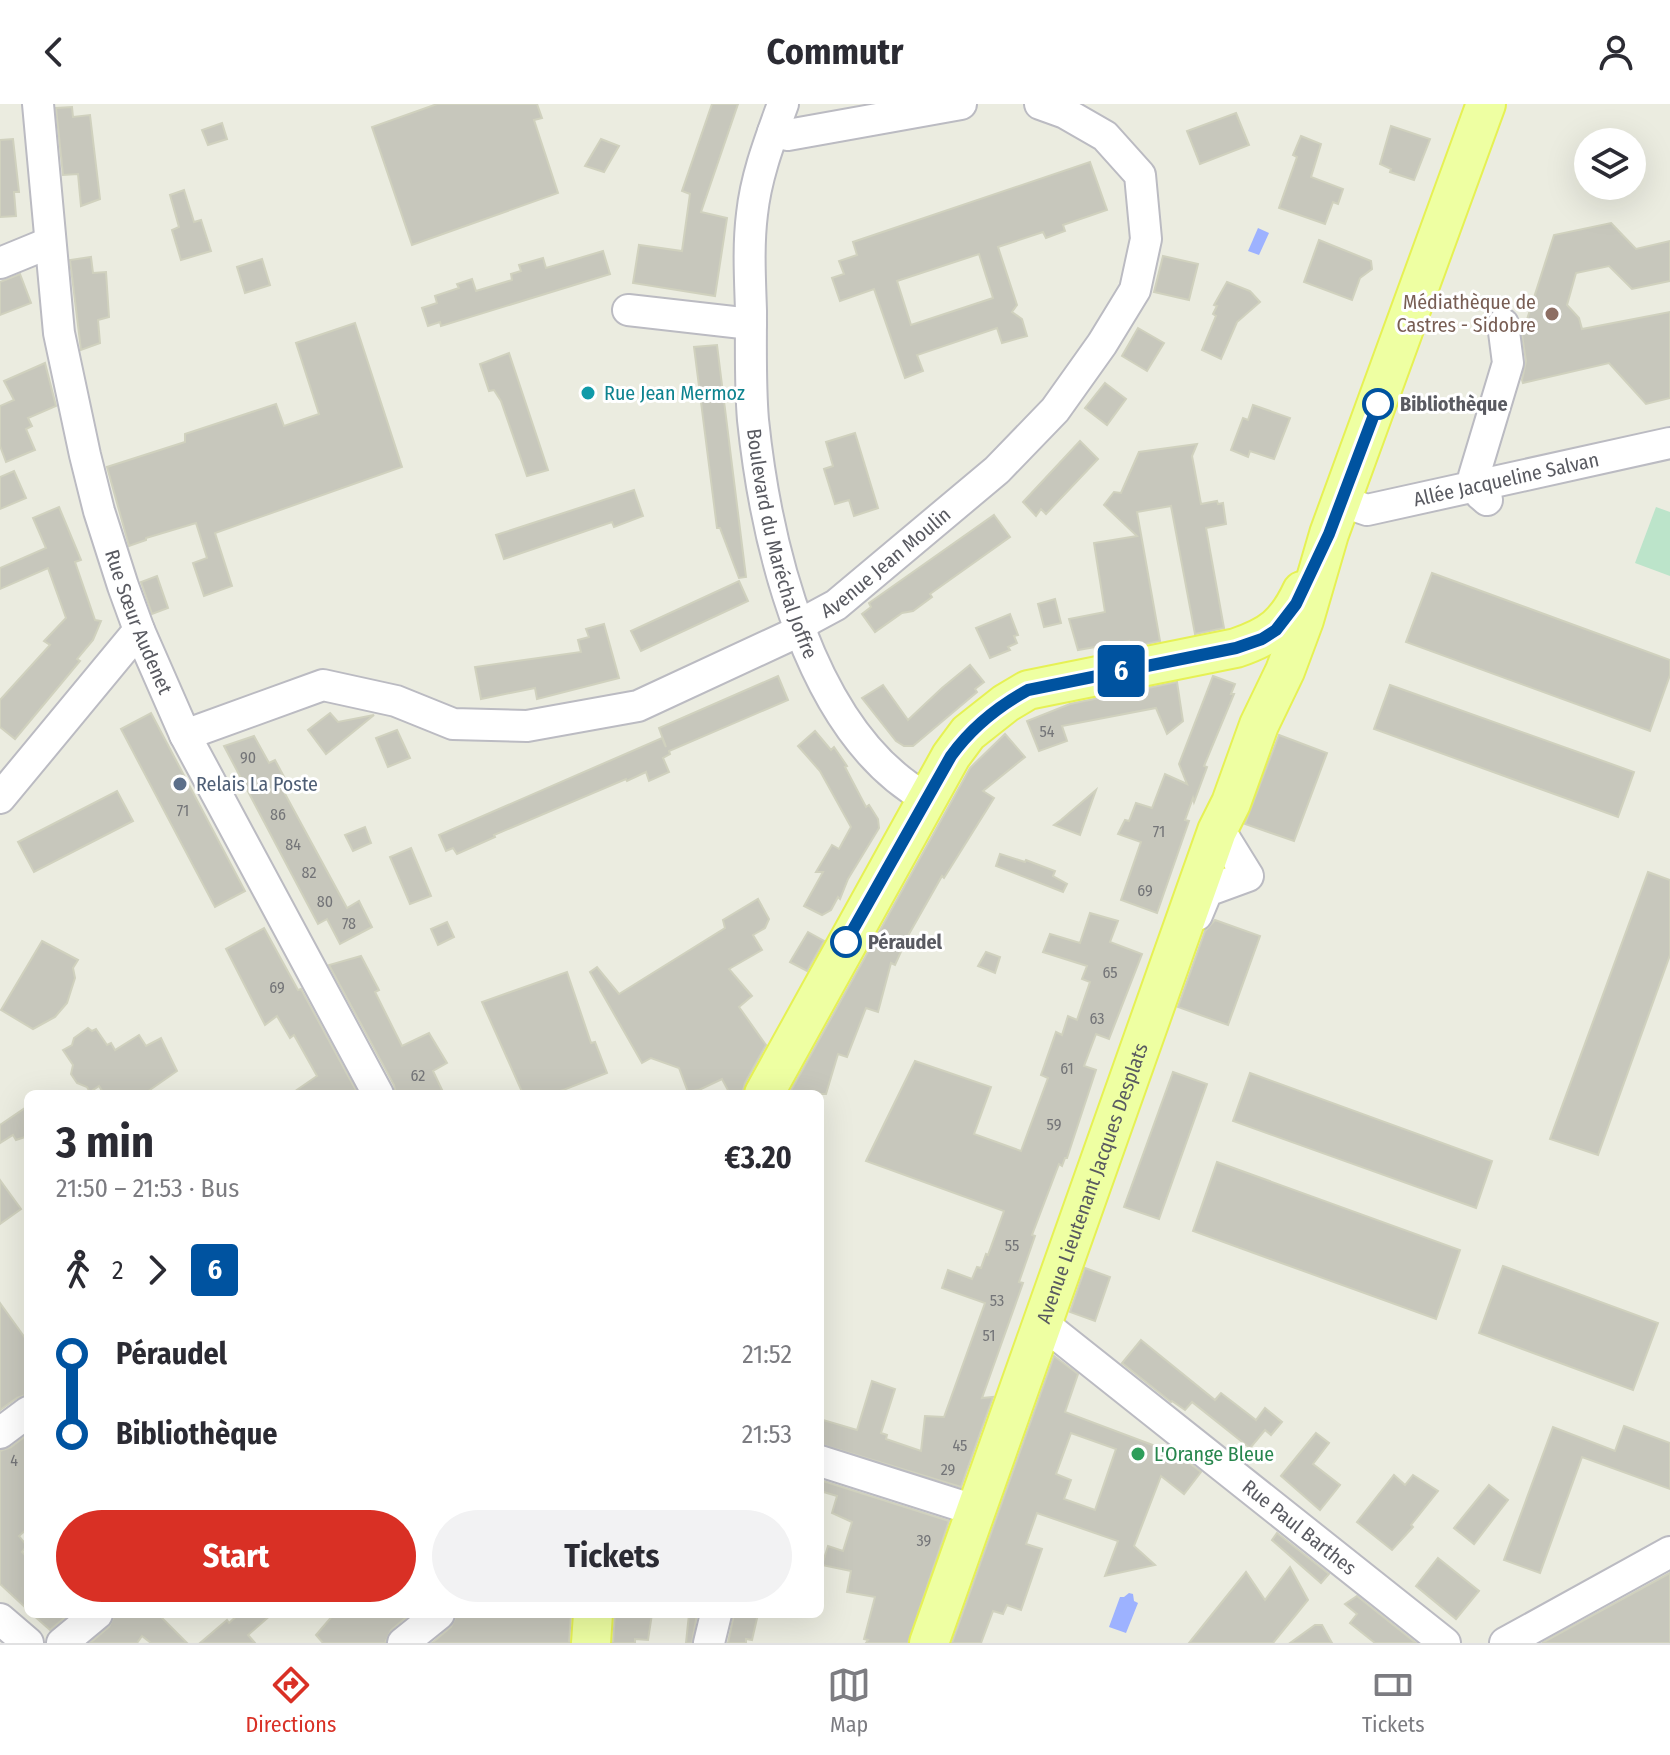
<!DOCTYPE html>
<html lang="en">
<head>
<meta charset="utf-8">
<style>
  body { margin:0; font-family:"Fira Sans Condensed",sans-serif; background:#f2f2f3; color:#2b2b33; height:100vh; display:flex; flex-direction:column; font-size:30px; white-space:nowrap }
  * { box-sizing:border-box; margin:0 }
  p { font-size:26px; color:#7c7c81 }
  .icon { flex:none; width:44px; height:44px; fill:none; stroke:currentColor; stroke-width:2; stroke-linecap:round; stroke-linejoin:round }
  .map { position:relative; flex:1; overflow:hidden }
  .drawer { position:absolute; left:24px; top:986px; width:800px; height:528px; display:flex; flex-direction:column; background:#fff; border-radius:12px; box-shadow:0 8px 32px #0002 }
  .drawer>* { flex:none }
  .badge { padding:0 16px; border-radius:6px; font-size:28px; line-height:52px }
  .fabs { position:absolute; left:1574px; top:24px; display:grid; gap:16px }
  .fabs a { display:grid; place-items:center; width:72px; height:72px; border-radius:50%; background:#fff; box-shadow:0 8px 32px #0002; font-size:40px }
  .map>.badge { position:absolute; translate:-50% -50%; box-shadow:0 0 0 4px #fff }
  .legs { display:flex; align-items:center; gap:12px; height:88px; padding:0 32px; font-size:26px }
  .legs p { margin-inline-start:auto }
  .head { display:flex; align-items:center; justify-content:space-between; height:136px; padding:0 32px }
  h1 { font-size:44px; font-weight:700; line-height:60px }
  .primary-button { display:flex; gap:16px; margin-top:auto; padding:16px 32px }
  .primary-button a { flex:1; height:92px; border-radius:48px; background:#d93025; color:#fff; font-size:32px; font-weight:700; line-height:92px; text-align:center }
  .primary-button a+a { background:#f2f2f3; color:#2b2b33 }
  ul { padding:0 32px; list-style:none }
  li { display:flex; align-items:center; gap:28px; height:80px; font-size:30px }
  li i { display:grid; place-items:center; width:12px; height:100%; margin:0 10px; background:currentColor }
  li i::after { content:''; width:20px; height:20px; margin:-10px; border:6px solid; border-radius:50%; background:#fff }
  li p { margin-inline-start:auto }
  li:first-child i { background:linear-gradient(#0000 50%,currentColor 0) }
  li:last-child i { background:linear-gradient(currentColor 50%,#0000 0) }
  header { display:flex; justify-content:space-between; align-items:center; height:104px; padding:0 32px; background:#fff; font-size:36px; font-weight:700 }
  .tab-bar { display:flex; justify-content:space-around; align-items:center; height:112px; border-top:2px solid #e1e1e2; background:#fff; font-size:22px; color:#7c7c81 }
  .tab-bar a { display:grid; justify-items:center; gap:4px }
  .tab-bar .current { color:#d93025 }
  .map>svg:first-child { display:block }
</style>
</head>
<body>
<header><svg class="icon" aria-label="back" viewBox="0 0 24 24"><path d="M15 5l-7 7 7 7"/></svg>Commutr<svg class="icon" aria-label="person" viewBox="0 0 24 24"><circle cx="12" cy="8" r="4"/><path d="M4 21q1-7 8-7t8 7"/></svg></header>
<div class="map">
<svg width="1670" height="1539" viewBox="0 0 1670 1539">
  <rect width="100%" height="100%" fill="#ebece0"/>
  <!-- green -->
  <path fill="#bce4ca" d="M1656,403L1670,408V472L1635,459Z"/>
  <!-- water -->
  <g fill="#9db2ff">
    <path d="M1258,124L1269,129L1259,151L1248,147Z"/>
    <path d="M1129,1489L1133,1490L1134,1497L1138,1499L1126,1529L1109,1523L1120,1493H1124Z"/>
  </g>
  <!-- building -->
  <g fill="#c7c7bc" stroke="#d0d1be" stroke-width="2" fill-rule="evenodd">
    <path d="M437,0H537L542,14L534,16L558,89L412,141L372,23Z"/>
    <path d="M712,0H738L701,108L727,114L715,192L633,179L639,141L682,147L690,90L682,87Z"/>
    <path d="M72,3L73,13L90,11L100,95L81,102L78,70L63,71L56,4Z"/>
    <path d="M1236,9L1249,41L1200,60L1187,27Z"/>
    <path d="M222,19L227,35L208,41L202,26Z"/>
    <path d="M1391,22L1430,35L1414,76L1390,68L1391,65L1380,60Z"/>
    <path d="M1301,32L1321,40L1311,73L1343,85L1338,100L1333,98L1325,120L1279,104L1297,53L1293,51Z"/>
    <path d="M13,35L19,88H14L16,112L0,113V36Z"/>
    <path d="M601,35L619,42L604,68L585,62Z"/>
    <path d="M1090,58L1107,106L1063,121L1065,127L1046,134L1043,128L998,143L1017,201L1012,208L1022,215L1027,232L1002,239L997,224L917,251L923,267L905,274L874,185L840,197L832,174L844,170L839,157L857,151L853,138ZM979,150L993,194L911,221L897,177Z"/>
    <path d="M184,86L194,118L201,116L211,147L181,156L172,126L179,123L170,91Z"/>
    <path d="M1611,119L1636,145L1670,137V177L1632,185L1609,162L1576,169L1567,201L1579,214L1582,225L1670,208V294L1646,300L1609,259L1523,279L1522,276L1526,257L1522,231L1554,131Z"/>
    <path d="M1319,136L1371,157L1372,165L1360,174L1352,196L1304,178Z"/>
    <path d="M603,147L610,170L441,222L440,218L428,222L422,204L437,199L435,192L459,184L457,180L472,175L476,187L512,176L511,170L521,167L519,161L543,154L546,164Z"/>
    <path d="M1163,152L1198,160L1189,196L1154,188Z"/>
    <path d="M91,153L93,169L106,168L109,213L98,216L100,239L81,246L70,156Z"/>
    <path d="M262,155L270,181L245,189L237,163Z"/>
    <path d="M20,170L31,199L0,211V178Z"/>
    <path d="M1227,178L1250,187L1260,198L1237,218L1221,255L1202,246L1216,212L1213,210L1217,202L1214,201Z"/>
    <path d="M355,219L402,363L215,429L232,482L204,492L193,459L207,454L196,419L146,434V436L129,442L107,363L185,338V330L276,300L284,322L319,310L296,239Z"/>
    <path d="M1138,224L1164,239L1147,267L1122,252Z"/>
    <path d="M717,241L746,473L739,474L720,424H717L694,243Z"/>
    <path d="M509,249L548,366L527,372L501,297L494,286L489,287L480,260Z"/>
    <path d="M45,259L56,302L28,314L32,322L26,325L35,346L6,358L0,342V302L14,296L4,277Z"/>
    <path d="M1105,279L1126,295L1107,321L1085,304Z"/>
    <path d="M1253,301L1290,314L1274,355L1250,347L1248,353L1231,346L1243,314L1248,316Z"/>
    <path d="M855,329L878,404L854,412L849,396L835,400L824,365L833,362L826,338Z"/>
    <path d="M1080,337L1098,355L1046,410L1041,405L1036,412L1023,398Z"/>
    <path d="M1197,340L1192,352L1201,400L1217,397L1218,400L1223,399L1226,420L1206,424L1224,524L1195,530L1171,402L1137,408L1160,537L1130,543L1129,537L1078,546L1069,515L1105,508L1094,439L1137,432L1104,401L1114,388L1121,389L1139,348Z"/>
    <path d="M14,367L26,394L0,405V373Z"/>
    <path d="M634,386L643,412L614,423L612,418L504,455L496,431Z"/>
    <path d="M59,403L81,456L75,458L95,516L101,517L93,536L77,555L80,557L15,635L0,623V596L50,541L44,537L66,514L48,464L0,485V464L46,444L33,414Z"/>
    <path d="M994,411L1010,433L930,490L932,493L913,507L902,509L875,528L862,510L871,503L869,499Z"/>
    <path d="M1432,469L1670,556V571L1650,627L1406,538Z"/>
    <path d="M157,472L168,504L152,510L141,478Z"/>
    <path d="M739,477L748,497L641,547L631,527Z"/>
    <path d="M1055,495L1061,519L1044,523L1038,500Z"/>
    <path d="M1010,510L1018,531L1014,532L1017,539L1008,543L1010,546L990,554L976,524Z"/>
    <path d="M604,520L619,574L537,595L535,584L481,595L475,563L581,548L578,536L589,533L586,525Z"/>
    <path d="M970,561L984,578L975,585L977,588L913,642H904L896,637L862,594L883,581L908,616L942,584Z"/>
    <path d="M778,572L788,596L669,647L670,650L663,654L669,668L649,677L646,668L627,677L626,675L494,731L495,733L457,750L453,744L446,747L439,731L662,634L666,643L659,624Z"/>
    <path d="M1213,572L1235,580L1231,590H1234L1204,662L1207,663L1194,698L1193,694L1185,716L1189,717L1157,809L1121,796L1141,738L1118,730L1125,716L1129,717L1136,699L1152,704L1165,670L1187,680L1179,660Z"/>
    <path d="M1177,578L1183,617L1167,630L1156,604L1062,622L1067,637L1039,647L1027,617L1070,600Z"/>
    <path d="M1390,581L1634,668L1618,713L1374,625Z"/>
    <path d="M151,609L245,787L215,803L121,625Z"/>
    <path d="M330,609L338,618L374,611L326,650L308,626Z"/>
    <path d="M397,626L410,654L388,663L376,634Z"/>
    <path d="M815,627L831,646L834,643L847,662L845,663L866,703L869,701L878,715L879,724L848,775L840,795L838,793L831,806L822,811L804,802L823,768H816L832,741L839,745L851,723L820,667L798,642Z"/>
    <path d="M1005,630L1025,653L983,687L994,694L944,774L942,772L909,830L895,861L891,859L878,908L866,904L847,953L838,950L826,990H789L970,664Z"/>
    <path d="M1279,631L1327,649L1294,737L1245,720Z"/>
    <path d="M254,632L269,659L275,656L290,684L284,688L347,804L359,797L372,823L340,840L327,815L318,820L224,642Z"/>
    <path d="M1096,686L1080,731L1054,721L1061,716Z"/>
    <path d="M117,687L133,717L34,768L18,738Z"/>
    <path d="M365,723L371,739L353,747L345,731Z"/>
    <path d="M411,744L431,792L410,800L390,753Z"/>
    <path d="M1000,750L1025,758L1026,756L1055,767L1053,772L1067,780L1063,788L996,762Z"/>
    <path d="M1648,768L1670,776V851L1598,1051L1550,1035Z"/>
    <path d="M758,795L769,815L765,824L753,831L762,846L729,865L752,892L739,903L766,941L745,979L742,990H730L722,975L699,986L688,988L679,964L651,954L642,959L590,868L597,863L619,890L725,824L723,816Z"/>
    <path d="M1090,809L1118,817L1110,838L1142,850L1109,935L1096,930L1084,962L1096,966L1067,1054H1065L1062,1062L1059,1060L1032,1131L1035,1132L1019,1178L1023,1179L982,1294L993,1293L961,1383L820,1340V1315L857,1326L872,1277L895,1285L881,1329L887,1331L886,1335L921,1347L925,1312L944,1313L985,1199L942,1184L948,1166L972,1175L977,1163L981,1164L986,1150L988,1151L1004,1107L866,1057L915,957L991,983L974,1030L1021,1047L1048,974L1041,971L1056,928L1062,931L1068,912L1077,916L1090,878L1082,875L1087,862L1043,848L1050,830L1080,839Z"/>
    <path d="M1215,816L1260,832L1228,921L1178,903L1205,827Z"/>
    <path d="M447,818L454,833L438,841L431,825Z"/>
    <path d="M264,824L298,886L301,885L358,990H291L317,972L294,931L290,934L277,912L265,921L226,845Z"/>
    <path d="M808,828L824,837L807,867L790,858Z"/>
    <path d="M42,837L78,856L73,864L75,874L67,899L55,913L33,925L1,906Z"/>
    <path d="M986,848L1000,853L995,869L978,862Z"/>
    <path d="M361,852L379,886L375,888L402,942L429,929L447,959L433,967L444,990H396L394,981L329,861Z"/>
    <path d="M567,868L591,939L595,938L607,969L553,990H523L482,898Z"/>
    <path d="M88,924L92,927L96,925L107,941L111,939L115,946L139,931L146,942L161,934L177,967L144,990H104L99,982L90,988L87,983L77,979L71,970L73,961L63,946L72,941L74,934Z"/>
    <path d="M1173,968L1207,980L1159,1115L1124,1103Z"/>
    <path d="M1250,969L1492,1057L1476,1104L1233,1017Z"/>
    <path d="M28,1002V1032L16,1036L13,1031L0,1039V1021Z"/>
    <path d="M1217,1058L1460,1146L1436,1215L1193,1127Z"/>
    <path d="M0,1076L21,1105L0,1120Z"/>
    <path d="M1503,1162L1658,1219L1633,1286L1479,1229Z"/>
    <path d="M1085,1164L1110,1173L1095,1217L1070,1208Z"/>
    <path d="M0,1199L28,1238V1290L17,1294L0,1306Z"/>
    <path d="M1141,1236L1215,1296L1221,1289L1256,1316L1265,1304L1282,1318L1271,1331L1265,1326L1250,1344L1192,1298L1185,1306L1172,1297L1171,1298L1122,1259Z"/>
    <path d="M1054,1252L1078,1270L1065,1308L1179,1351L1201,1368L1184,1390L1161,1372L1134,1442L1155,1461L1105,1472L1118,1437L1037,1409L1026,1440L1042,1445L1021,1506L1007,1501L1003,1510L993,1507L981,1539H952ZM1071,1329L1116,1345L1095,1406L1064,1395L1071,1376L1056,1370Z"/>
    <path d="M1624,1322L1670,1339V1385L1582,1353L1540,1469L1504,1456L1553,1323L1615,1347Z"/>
    <path d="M1316,1329L1329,1339L1313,1360L1340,1381L1320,1406L1281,1372Z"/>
    <path d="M28,1330V1424L19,1432L27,1442L22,1448L28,1454V1506L0,1480V1347L11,1343Z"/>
    <path d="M1394,1371L1405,1381L1413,1371L1438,1387L1411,1421L1413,1423L1392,1446L1357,1418Z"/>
    <path d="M820,1376L949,1417L908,1539H866L868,1536L864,1535L875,1493L847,1488L851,1467L822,1461L828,1442L843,1447L852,1418L832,1409L837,1392L820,1387Z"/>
    <path d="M1489,1381L1508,1396L1474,1440L1454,1424Z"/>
    <path d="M1277,1429L1329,1470L1321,1479L1272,1436Z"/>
    <path d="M1438,1454L1479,1487L1456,1515L1416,1482Z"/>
    <path d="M1290,1463L1308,1496L1273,1539H1189L1246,1468L1265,1496Z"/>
    <path d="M1670,1469V1539H1542Z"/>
    <path d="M1357,1492L1416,1539H1375L1350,1519L1357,1510L1345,1500Z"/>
    <path d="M32,1510H69L50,1526Z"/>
    <path d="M115,1510H158L187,1539H151L142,1532L137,1539H90L109,1523Z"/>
    <path d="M239,1510H272L248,1531L255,1539H200L227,1516L229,1519Z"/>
    <path d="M334,1510H410L391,1526L385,1539H323L316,1531Z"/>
    <path d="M457,1510H571L569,1539H432L451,1523Z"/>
    <path d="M615,1510H652L648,1536L635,1535V1539H613Z"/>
    <path d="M689,1510H697L692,1539H686Z"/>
    <path d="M734,1510H758L752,1536L746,1535V1539H728Z"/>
    <path d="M1315,1521H1322L1332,1539H1290Z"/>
  </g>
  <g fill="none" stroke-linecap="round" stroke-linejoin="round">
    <!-- minor casing -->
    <g stroke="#bbbbc2" stroke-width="34">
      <g id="minor">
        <path id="s1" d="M38,0L59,229L85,351L99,407L123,482L139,526L185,631L378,990"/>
        <path id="s2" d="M783,0C770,36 756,72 752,110C748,142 750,175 751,207C751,243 750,280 753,316C766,440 809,628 926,694"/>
        <path d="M773,28L788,31L961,0"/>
        <path d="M0,159L49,139"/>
        <path d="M628,206L751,220"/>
        <path d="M1487,396L1480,390L1474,372L1508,259L1503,220"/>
        <path id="s3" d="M1341,397L1367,406L1670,339"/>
        <path id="s4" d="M185,631L323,581L396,597L453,620L527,622L638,602L791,531L810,515L836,501L997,366L1055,306L1102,240L1135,186L1146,135L1140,71L1105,32L1065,9L1040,0"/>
        <path d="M0,694L139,526"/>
        <path d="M1197,811L1207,787L1248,772L1222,730L1221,719"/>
        <path id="s5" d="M1041,1218L1445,1539"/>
        <path d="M0,1329L28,1308"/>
        <path d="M820,1357L968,1404L974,1414"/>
        <path d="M0,1515L28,1539"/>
        <path d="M62,1539L97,1510"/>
        <path d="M403,1539L439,1510"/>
        <path d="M709,1539L716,1510"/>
        <path d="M1505,1539L1670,1448"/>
      </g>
    </g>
    <!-- major casing -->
    <g stroke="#e6f154" stroke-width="42">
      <g id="major">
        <path d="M764,990L951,652L968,629L1006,599L1028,586L1236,544C1271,532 1286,521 1302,487"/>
        <path d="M591,1539L593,1510"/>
        <path id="s6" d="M929,1539L1217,727L1231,699L1259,621L1285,567L1304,516L1329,430L1486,0"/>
      </g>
    </g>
    <!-- minor -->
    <use href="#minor" stroke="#fff" stroke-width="30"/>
    <!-- major -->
    <use href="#major" stroke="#eeffa2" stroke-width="38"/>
  </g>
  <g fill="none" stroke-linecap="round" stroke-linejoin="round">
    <!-- line-1 casing -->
    <g stroke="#fff" stroke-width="18">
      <path id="line-1" d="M846,838L951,652C972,623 997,603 1028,586L1236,544L1262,535L1276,526L1296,500L1329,430L1378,300"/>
    </g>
    <!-- line-1 -->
    <use href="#line-1" stroke="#0053a0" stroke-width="12"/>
  </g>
  <!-- markers -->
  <circle fill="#8d6e63" stroke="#fff" stroke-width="3" cx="1552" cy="210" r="8"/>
  <circle fill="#0f9aa8" stroke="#fff" stroke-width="3" cx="588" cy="289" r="8"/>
  <g fill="#fff" stroke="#0053a0" stroke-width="4">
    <circle cx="1378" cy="300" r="14"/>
    <circle cx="846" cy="838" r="14"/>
  </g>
  <circle fill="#5c6f8a" stroke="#fff" stroke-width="3" cx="180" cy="680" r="8"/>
  <circle fill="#2e9e5b" stroke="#fff" stroke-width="3" cx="1138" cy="1350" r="8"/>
  <g text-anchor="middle" stroke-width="6" stroke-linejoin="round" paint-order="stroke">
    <!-- number labels -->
    <g font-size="16" fill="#747578">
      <text x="1047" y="633">54</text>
      <text x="248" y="659">90</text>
      <text x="183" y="712">71</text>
      <text x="278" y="716">86</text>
      <text x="1159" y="733">71</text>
      <text x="293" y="746">84</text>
      <text x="309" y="774">82</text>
      <text x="1145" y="792">69</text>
      <text x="325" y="803">80</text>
      <text x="349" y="825">78</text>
      <text x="1110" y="874">65</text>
      <text x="277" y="889">69</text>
      <text x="1097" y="920">63</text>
      <text x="1067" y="970">61</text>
      <text x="418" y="977">62</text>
      <text x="1054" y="1026">59</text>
      <text x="1012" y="1147">55</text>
      <text x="997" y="1202">53</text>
      <text x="989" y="1237">51</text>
      <text x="960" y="1347">45</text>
      <text x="14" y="1362">4</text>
      <text x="948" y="1371">29</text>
      <text x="924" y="1442">39</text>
    </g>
    <!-- education labels -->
    <g font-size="20" fill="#785e54" stroke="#fff" text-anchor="end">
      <text x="1536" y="205">Médiathèque de<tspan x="1536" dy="23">Castres - Sidobre</tspan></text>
    </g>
    <!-- culture labels -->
    <g font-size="20" fill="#0d838f" stroke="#fff" text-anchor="start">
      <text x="604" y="296">Rue Jean Mermoz</text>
    </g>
    <!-- stop labels -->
    <g font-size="20" font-weight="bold" fill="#595a61" stroke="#fff" text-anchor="start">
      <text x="1400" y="307">Bibliothèque</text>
      <text x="868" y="845">Péraudel</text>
    </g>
    <!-- street labels -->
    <g font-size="20" fill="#595a61" stroke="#fff">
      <text dy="7" stroke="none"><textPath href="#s3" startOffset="170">Allée Jacqueline Salvan</textPath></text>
      <text dy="7" stroke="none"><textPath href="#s2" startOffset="448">Boulevard du Maréchal Joffre</textPath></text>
      <text dy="7" stroke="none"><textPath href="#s4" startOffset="758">Avenue Jean Moulin</textPath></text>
      <text dy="7" stroke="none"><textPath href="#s1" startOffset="530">Rue Sœur Audenet</textPath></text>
      <text dy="7" stroke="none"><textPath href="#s6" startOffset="488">Avenue Lieutenant Jacques Desplats</textPath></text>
      <text dy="7" stroke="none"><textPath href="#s5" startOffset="330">Rue Paul Barthes</textPath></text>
    </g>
    <!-- service labels -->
    <g font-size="20" fill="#4e5e75" stroke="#fff" text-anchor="start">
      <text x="196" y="687">Relais La Poste</text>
    </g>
    <!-- leisure labels -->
    <g font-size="20" fill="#27864d" stroke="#fff" text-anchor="start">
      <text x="1154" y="1357">L'Orange Bleue</text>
    </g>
  </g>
</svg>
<div class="fabs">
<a><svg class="icon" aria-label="layers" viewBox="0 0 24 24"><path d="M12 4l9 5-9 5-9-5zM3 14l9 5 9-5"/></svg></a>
</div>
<b class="badge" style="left:1121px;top:567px;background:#0053a0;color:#fff">6</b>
<section class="drawer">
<div class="head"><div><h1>3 min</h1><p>21:50 – 21:53 · Bus</p></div><b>€3.20</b></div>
<div class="legs"><svg class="icon" aria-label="walk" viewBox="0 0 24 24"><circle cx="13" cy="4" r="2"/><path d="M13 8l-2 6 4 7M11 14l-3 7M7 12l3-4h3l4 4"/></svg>2<svg class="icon" aria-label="forward" viewBox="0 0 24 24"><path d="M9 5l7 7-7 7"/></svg><b class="badge" style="background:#0053a0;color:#fff">6</b></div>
<ul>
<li><i style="color:#0053a0"></i><b>Péraudel</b><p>21:52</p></li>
<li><i style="color:#0053a0"></i><b>Bibliothèque</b><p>21:53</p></li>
</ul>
<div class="primary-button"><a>Start</a><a>Tickets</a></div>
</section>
</div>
<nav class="tab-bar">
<a class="current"><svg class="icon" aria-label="directions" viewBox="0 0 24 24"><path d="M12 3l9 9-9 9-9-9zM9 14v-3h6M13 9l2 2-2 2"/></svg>Directions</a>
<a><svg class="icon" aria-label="map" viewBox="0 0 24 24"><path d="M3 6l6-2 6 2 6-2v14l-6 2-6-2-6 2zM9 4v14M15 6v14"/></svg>Map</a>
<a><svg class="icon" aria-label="tickets" viewBox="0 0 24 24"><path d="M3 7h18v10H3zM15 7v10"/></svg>Tickets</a>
</nav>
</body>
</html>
